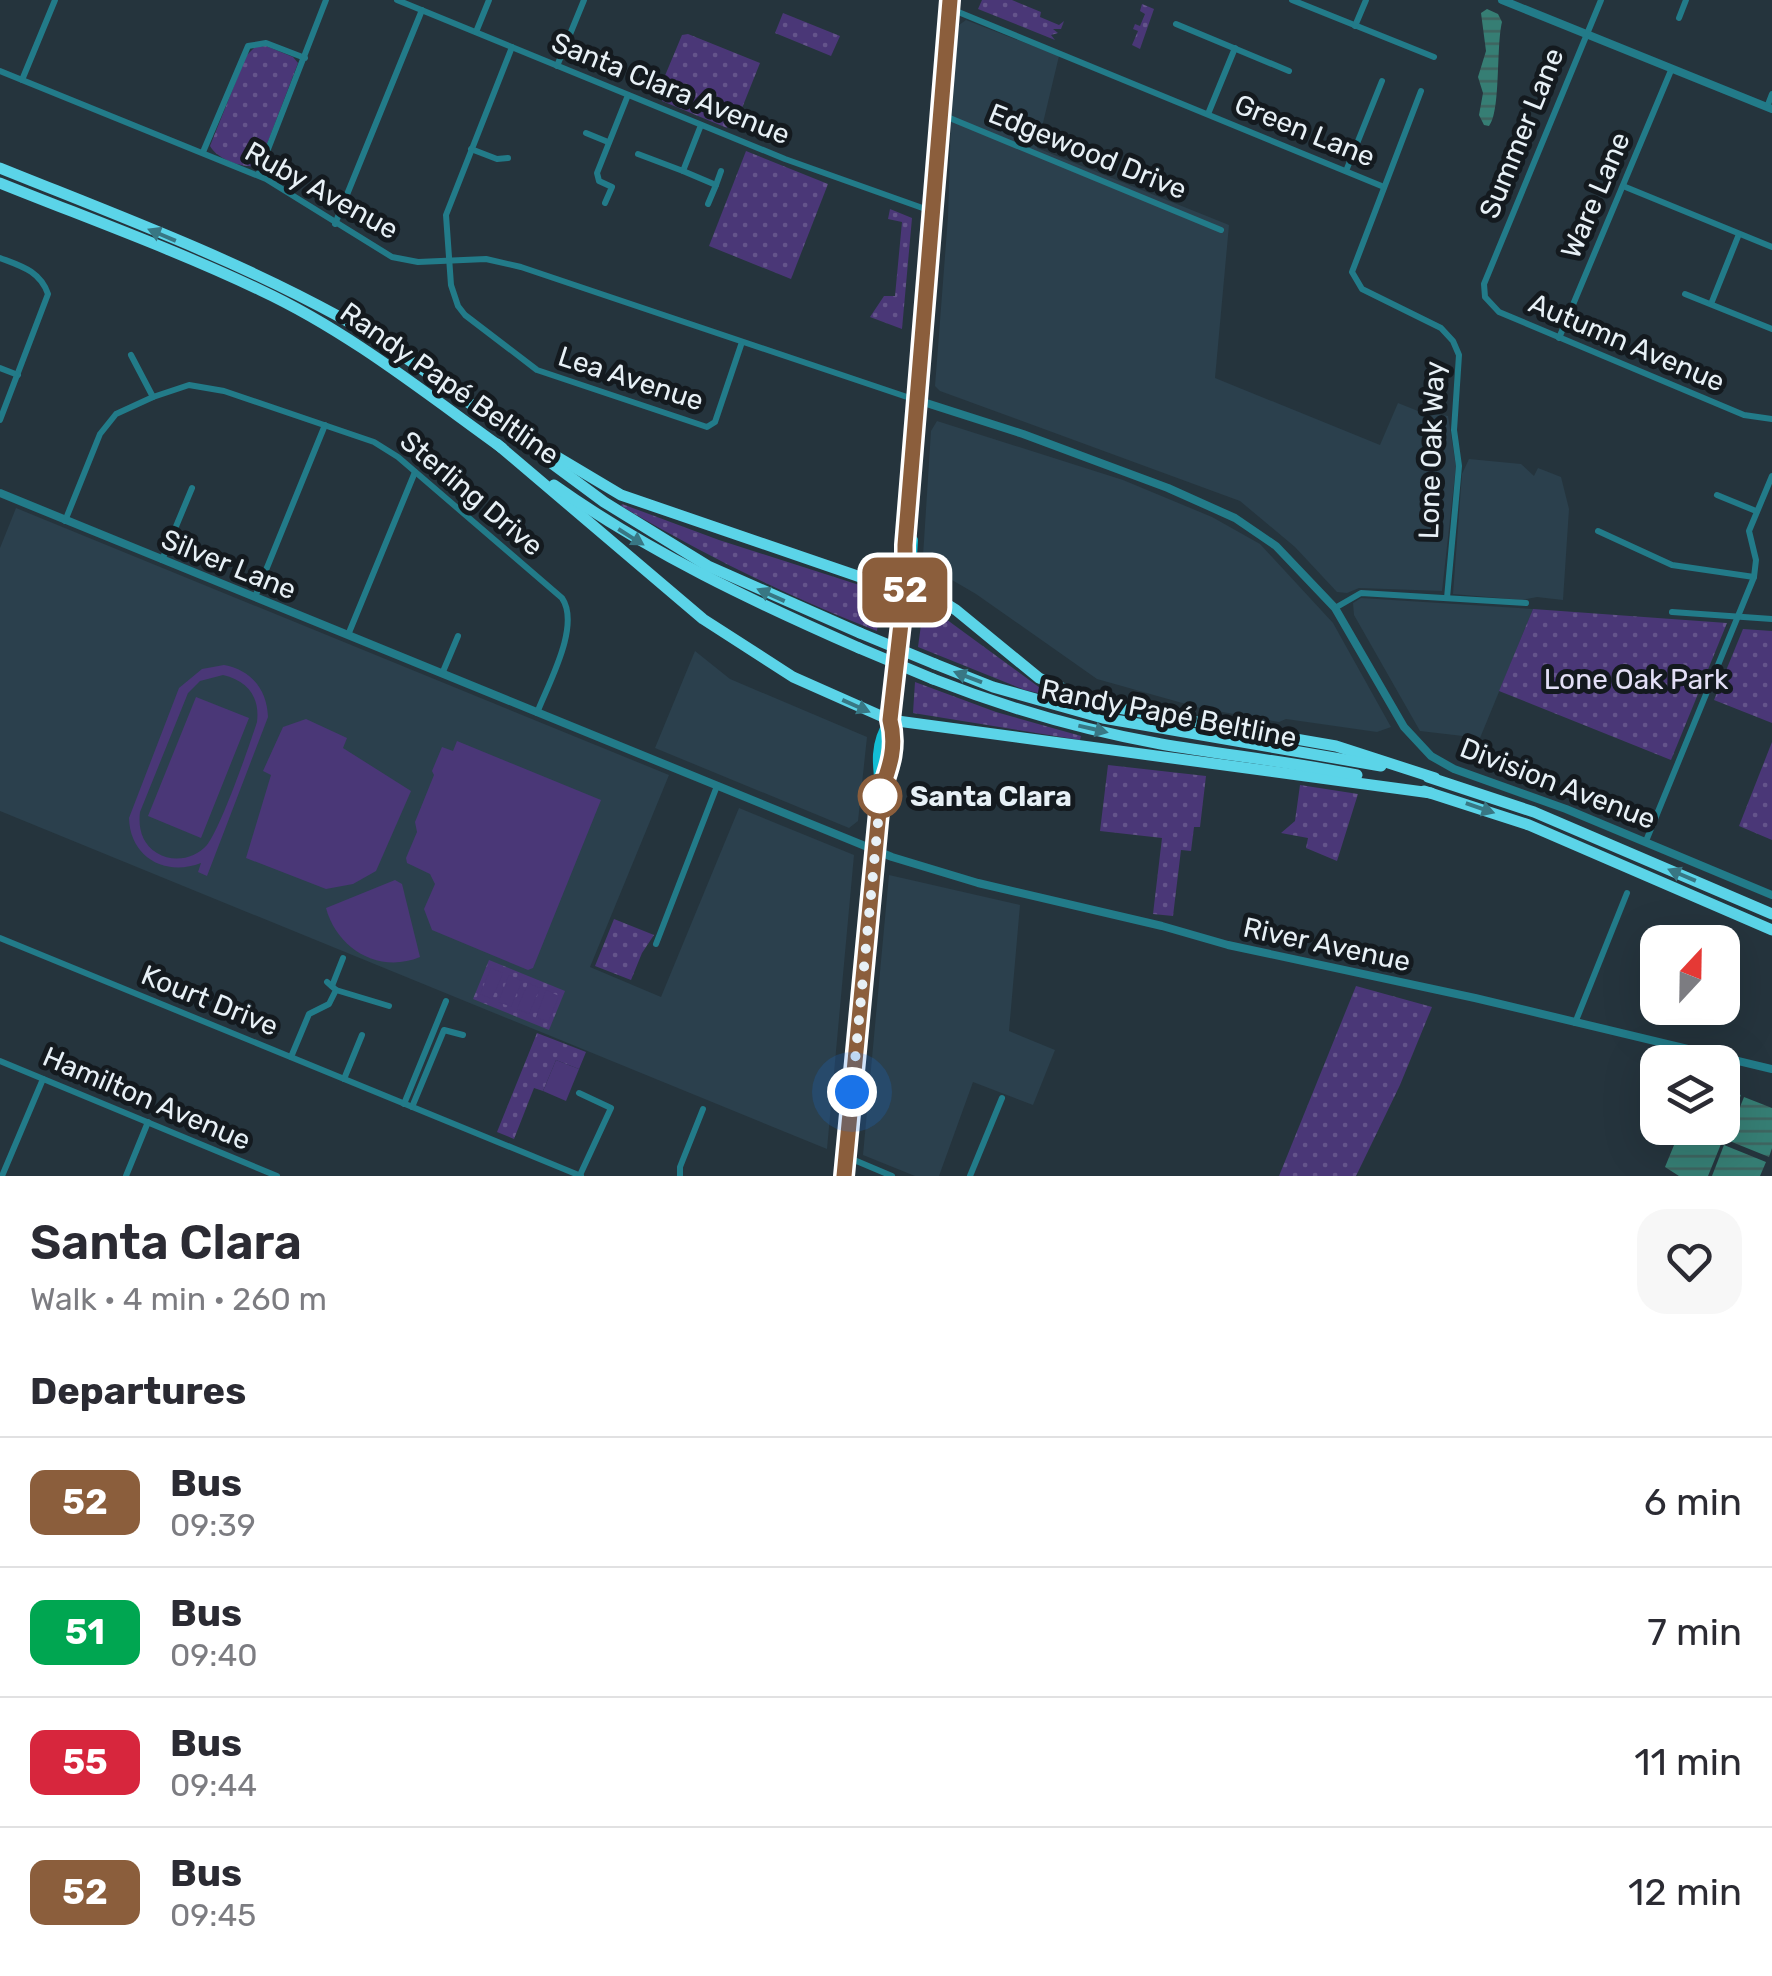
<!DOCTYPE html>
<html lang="en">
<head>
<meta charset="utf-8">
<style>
  body { margin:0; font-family:Rubik,sans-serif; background:#f7f7f7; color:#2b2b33; height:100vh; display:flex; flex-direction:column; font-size:38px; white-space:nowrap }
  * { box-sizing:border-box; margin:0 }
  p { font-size:32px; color:#7c7c81 }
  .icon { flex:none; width:55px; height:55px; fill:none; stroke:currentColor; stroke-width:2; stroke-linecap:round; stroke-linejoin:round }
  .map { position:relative; height:1176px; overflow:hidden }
  .drawer { display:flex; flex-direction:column; background:#fff; flex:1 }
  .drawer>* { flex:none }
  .badge { padding:0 20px; border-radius:15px; font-size:35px; line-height:65px }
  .needle { width:65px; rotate:22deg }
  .tools { position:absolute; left:1640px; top:925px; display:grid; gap:20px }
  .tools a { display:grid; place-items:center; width:100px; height:100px; border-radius:20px; background:#fff; box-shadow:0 10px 40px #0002; font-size:50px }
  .you { position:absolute; width:50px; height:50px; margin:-25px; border:8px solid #fff; border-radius:50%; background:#1a73e8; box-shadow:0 0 0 15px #1a73e833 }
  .map>.badge { position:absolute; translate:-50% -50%; box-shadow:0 0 0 5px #fff }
  h2 { padding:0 30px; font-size:38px; line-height:90px }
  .round { display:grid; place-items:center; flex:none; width:105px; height:105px; border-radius:30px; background:#f7f7f7 }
  .summary { display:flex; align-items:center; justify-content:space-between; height:170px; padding:0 30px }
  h1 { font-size:48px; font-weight:600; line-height:75px }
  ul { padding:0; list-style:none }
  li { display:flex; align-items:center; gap:30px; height:130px; padding:0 30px; border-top:2px solid #e1e1e2 }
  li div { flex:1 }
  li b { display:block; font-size:38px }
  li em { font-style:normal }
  li .badge { min-width:110px; font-weight:700; text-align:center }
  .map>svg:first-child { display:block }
</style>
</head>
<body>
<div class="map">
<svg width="1772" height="1176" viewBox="0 0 1772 1176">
  <defs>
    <pattern id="grass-dots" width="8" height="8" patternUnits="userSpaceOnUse" patternTransform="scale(2.5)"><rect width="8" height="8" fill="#4a3777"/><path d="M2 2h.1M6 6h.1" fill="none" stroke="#64548b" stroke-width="1.8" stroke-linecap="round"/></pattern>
    <pattern id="water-rules" width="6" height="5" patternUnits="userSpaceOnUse" patternTransform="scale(2.5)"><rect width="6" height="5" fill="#367e74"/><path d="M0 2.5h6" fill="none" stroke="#3e635f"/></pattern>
  </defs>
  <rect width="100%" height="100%" fill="#25343d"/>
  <!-- built -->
  <g fill="#2b404d">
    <path d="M966,20L1059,56L1037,148L1229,225L1215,378L1380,445L1398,403L1418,411L1448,416L1456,466L1442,591L1359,588L1347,593L1337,592L1295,547L1240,501L940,391L935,386L948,217L952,88L959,25Z"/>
    <path d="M937,421L1123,480L1212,517L1260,544L1333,623L1391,727L1377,732L1286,719L1279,722L1200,708L1097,679L976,594L952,580L922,572L931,431Z"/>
    <path d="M1469,459L1521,464L1534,476L1538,468L1561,477L1569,509L1563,600L1537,597L1522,600L1453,594L1462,474Z"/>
    <path d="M16,508L669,775L590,967L661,997L739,808L854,855L827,1149L0,811V548Z"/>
    <path d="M1361,598L1533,609L1480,738L1420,731L1354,615L1353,603Z"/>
    <path d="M695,651L730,679L867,737L858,821L849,828L655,748Z"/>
    <path d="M889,875L1020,905L1009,1031L1055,1050L1033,1105L973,1082L939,1176H915L863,1155Z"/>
  </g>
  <!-- grass -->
  <g fill="url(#grass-dots)">
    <path d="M982,0H1012L1041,12L1040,17L1059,25L1064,21L1061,29H1053L1058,33L1051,35L1055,40L978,9Z"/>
    <path d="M1142,4L1154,9L1140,49L1132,45L1138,31L1133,29L1135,24L1140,26L1145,14L1140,11Z"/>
    <path d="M783,13L840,36L831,56L775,33Z"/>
    <path d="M688,34L760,63L742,108L736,106L727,128L662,101L664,78L682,35Z"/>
    <path d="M266,46L293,57L298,63L259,165C245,170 217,159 210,146L246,56L255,47Z"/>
    <path d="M746,151L828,184L791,279L709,246Z"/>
    <path d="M890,209L912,218L902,329L870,317L884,296H895L902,222L888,219Z"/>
    <path d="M622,504L719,540L881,592L877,631C784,595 707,556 621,506Z"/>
    <path d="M924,603L1051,696L1025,690L918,647Z"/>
    <path d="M1533,609L1727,623L1671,760L1499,691Z"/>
    <path d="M1743,629L1772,631V723L1714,700Z"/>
    <path d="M915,682L996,712L1081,736L1080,740L913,713Z"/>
    <path d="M1772,742V840L1739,826Z"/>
    <path d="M1108,765L1206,776L1200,827H1194L1191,851L1181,850L1173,916L1153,914L1162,838L1100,831Z"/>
    <path d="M1300,785L1358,794L1337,861L1306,848L1308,838L1281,833L1295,821Z"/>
    <path d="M614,919L654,935L642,953L631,980L595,966Z"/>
    <path d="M489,960L565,991L549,1030L473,999Z"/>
    <path d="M1356,986L1432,1007L1400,1085L1356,1176H1279Z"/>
    <path d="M537,1033L586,1052L579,1069L556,1060L543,1091L534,1088L514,1139L497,1132Z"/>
  </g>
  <!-- garden -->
  <g fill="#4a3777" fill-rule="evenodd">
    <path d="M224,665C251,670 267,689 268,717L207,876L198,872L201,863C165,877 130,857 129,818L179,688L202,669ZM223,675C248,681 260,697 257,722C249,747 221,827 207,845C195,859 173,863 157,853C142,844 138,828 140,812L188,693L200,681Z"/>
    <path d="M196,697L249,718L201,838L148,816Z"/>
    <path d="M306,719L347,738L343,748L411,791L376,871L353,884L326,889L246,858L271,775L263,771L283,727Z"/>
    <path d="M457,741L601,800L533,968L528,970L432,930L424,909L435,884L430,874L407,863L406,858L417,832L415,822L434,775L432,771L442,747L453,751Z"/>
    <path d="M395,880L402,884L420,957C379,974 337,949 326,908Z"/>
    <path d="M491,968L503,973L492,999L480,994Z"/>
    <path d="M509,975L522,981L511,1007L498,1002Z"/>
    <path d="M528,983L540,988L529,1014L517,1009Z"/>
    <path d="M546,990L559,996L548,1022L536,1017Z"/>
    <path d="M556,1060L579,1069L566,1101L543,1091Z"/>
  </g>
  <!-- water -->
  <g fill="url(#water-rules)">
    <path d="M1487,9L1498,14L1502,22C1496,46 1501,112 1489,126L1484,125L1479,115L1483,93L1478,77L1486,51L1481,13Z"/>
    <path d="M1723,1088L1741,1095L1724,1138L1698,1128H1722Z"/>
    <path d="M1744,1097L1772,1108V1148L1769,1157L1727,1140Z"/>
    <path d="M1679,1133L1697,1140L1699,1135L1721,1144L1708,1176H1679L1665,1167Z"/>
    <path d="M1724,1145L1766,1162L1760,1176H1712Z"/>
  </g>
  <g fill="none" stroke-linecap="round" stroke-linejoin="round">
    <!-- minor -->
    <g stroke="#227b89" stroke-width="6">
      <path d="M397,0L785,159L931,211"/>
      <path d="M1292,0L1434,57"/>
      <path d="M1601,0L1484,284L1485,297L1499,312L1744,415L1772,419"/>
      <path d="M951,9L1384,187"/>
      <path d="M1679,18L1686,0"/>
      <path d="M1176,24L1289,71"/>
      <path d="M1355,26L1366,0"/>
      <path d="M476,32L489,0"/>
      <path d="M512,47L446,215L451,285L458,306L465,315L537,370L707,427L715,422L742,342"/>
      <path d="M557,66L584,0"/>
      <path d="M0,71L266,179L392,257L418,262L486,259L521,267L916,400"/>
      <path d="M22,80L55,0"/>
      <path d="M1421,91L1352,272L1362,289L1441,328L1453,341L1459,355L1454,430L1459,466L1447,598"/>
      <path d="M1767,107L1772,94"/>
      <path d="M940,114L1221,230"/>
      <path d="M1208,114L1235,48"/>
      <path d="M586,133L608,142"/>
      <path d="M471,149L497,159L508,158"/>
      <path d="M203,152L248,46L266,43L305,58"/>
      <path d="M638,154L683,171L701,125"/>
      <path d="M683,171L716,185L708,204"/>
      <path d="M1346,171L1382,81"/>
      <path d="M258,175L326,0"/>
      <path d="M716,185L721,171"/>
      <path d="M1623,186L1772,247"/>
      <path d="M605,203L612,187L599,181L597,173L628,95"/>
      <path d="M335,224L422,10"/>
      <path d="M0,258C21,266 40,271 48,294L0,420"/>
      <path d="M1685,294L1772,329"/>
      <path d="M1711,304L1739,234"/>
      <path d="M1559,338L1672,68"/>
      <path d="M131,355L153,397"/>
      <path d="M0,368L18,375"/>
      <path d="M1717,495L1756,511"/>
      <path d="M65,521L100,434L116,414L153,397L189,385L224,391L374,442L398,457L562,598C581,626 548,684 537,713"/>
      <path d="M1598,531L1672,565L1754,577"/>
      <path d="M162,560L192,488"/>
      <path d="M255,597L325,425"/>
      <path d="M1335,608L1361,593L1526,603"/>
      <path d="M1672,612L1772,619"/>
      <path d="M348,635L415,472"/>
      <path d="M442,674L458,636"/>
      <path d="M1646,841L1754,577L1756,560L1749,531L1772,476"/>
      <path d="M0,938L581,1176"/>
      <path d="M656,944L717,786"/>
      <path d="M332,986L343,958"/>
      <path d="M336,990L389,1006"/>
      <path d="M1575,1023L1627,893"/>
      <path d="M291,1057L309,1014L329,1004L336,990L327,982"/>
      <path d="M0,1061L277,1176"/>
      <path d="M344,1079L362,1035"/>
      <path d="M579,1093L611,1108L580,1175"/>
      <path d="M404,1104L446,1001"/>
      <path d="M412,1107L444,1030L463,1035"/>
      <path d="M847,1157L892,1176"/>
      <path d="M2,1176L43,1079"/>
      <path d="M126,1176L148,1122"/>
      <path d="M680,1176V1167L703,1109"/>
      <path d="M970,1176L1002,1098"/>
    </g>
    <!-- tertiary -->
    <g stroke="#227b89" stroke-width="8">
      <path d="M1502,0L1772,109"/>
      <path d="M917,400L1023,434L1168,488L1235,518L1276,546L1335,608L1404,727L1431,756L1454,769L1566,809L1772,895"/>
      <path d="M0,493L892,857L978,883L1162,926L1228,945L1475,998L1772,1069"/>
    </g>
    <!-- primary -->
    <g stroke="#13bed5" stroke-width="10">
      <path d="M906,587L911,571L913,540"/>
      <path d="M881,791C890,766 897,746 890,720L905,588V545L950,0"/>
      <path d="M844,1176L881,791C877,765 874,743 890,720"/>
    </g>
    <!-- motorway -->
    <g stroke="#5bd4e8" stroke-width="11">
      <path d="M0,168C114,214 230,257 338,316C392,346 441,382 491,419"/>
      <path d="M0,183C87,218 176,250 260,290C348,331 424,392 502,448"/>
      <path d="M485,414L621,495L872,581L927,592L956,610L1039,678L1101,705L1336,746L1435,778"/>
      <path d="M497,444L703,619L793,677L890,720L1431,793"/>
      <path d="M550,462L604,502L708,566L860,633"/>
      <path d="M554,485C650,553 752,601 859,648"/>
      <path d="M935,664L993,687L1103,718L1381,766"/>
      <path d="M933,679C1007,708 1083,730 1161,744C1226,755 1292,762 1357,775"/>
      <path d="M1428,777L1534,812L1772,914"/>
      <path d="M1424,791L1529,825L1772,930"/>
    </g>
    <!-- motorway-bridge -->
    <g stroke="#5bd4e8" stroke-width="11">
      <path d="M860,633L935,664"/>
      <path d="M859,648L933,679"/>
    </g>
  </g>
  <!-- one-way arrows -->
  <defs><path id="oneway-solid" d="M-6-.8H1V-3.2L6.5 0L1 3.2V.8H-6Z" transform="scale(2.5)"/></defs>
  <g fill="#387784">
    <use href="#oneway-solid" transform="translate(162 235) rotate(-157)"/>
    <use href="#oneway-solid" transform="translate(631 537) rotate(32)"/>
    <use href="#oneway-solid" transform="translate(771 595) rotate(-156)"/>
    <use href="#oneway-solid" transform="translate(968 677) rotate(-159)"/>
    <use href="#oneway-solid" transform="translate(856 706) rotate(24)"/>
    <use href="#oneway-solid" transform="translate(1093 729) rotate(13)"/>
    <use href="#oneway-solid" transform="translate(1480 808) rotate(19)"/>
    <use href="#oneway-solid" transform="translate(1682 875) rotate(-157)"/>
  </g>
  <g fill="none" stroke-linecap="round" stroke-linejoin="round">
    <!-- line casing -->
    <g stroke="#fff" stroke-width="22">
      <path id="line" d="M844,1176L881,791C890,766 897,746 890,720L905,588V545L950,0"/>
    </g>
    <!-- line -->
    <use href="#line" stroke="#8b5e3c" stroke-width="15"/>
    <!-- walk -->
    <path stroke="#e7f0f6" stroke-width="10" stroke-dasharray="0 18" d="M852,1092L881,791L880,796"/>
  </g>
  <!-- markers -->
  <circle fill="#fff" stroke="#8b5e3c" stroke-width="5" cx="880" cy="796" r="20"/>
  <g text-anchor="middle" stroke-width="10" stroke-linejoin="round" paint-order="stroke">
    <!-- street labels -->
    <g font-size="28" fill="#e7f0f6" stroke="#141a1f">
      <text transform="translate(671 88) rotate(22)" y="10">Santa Clara Avenue</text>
      <text transform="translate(1305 130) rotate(22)" y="10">Green Lane</text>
      <text transform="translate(1521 133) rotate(-68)" y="10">Summer Lane</text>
      <text transform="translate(1088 151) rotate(22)" y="10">Edgewood Drive</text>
      <text transform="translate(322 190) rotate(29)" y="10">Ruby Avenue</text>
      <text transform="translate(1595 195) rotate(-67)" y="10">Ware Lane</text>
      <text transform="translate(1627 342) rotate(23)" y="10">Autumn Avenue</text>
      <text transform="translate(631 378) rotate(18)" y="10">Lea Avenue</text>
      <text transform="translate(450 383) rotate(35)" y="10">Randy Papé Beltline</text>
      <text transform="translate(1431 450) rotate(-88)" y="10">Lone Oak Way</text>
      <text transform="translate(472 493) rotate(40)" y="10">Sterling Drive</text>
      <text transform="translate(229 564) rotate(22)" y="10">Silver Lane</text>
      <text transform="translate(1169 713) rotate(11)" y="10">Randy Papé Beltline</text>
      <text transform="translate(1558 783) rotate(21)" y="10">Division Avenue</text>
      <text transform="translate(1327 944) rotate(12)" y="10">River Avenue</text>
      <text transform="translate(210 1000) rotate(22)" y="10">Kourt Drive</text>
      <text transform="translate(147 1098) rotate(23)" y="10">Hamilton Avenue</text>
    </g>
    <!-- park labels -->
    <g font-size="28" fill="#e3dff6" stroke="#141a1f">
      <text x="1636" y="689">Lone Oak Park</text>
    </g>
    <!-- stop labels -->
    <g font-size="28" font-weight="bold" fill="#e7f0f6" stroke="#141a1f" text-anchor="start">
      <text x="910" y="806">Santa Clara</text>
    </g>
  </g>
</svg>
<div class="tools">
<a><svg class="needle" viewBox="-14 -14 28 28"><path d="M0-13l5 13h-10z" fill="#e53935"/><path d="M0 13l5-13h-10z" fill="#7c7c81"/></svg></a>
<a><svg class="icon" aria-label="layers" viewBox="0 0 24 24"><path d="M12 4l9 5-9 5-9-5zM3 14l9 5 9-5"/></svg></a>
</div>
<div class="you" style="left:852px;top:1092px"></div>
<b class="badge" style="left:905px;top:590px;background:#8b5e3c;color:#fff">52</b>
</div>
<section class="drawer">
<div class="summary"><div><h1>Santa Clara</h1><p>Walk · 4 min · 260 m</p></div><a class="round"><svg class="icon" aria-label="heart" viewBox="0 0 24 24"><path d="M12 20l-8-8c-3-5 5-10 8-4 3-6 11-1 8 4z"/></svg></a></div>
<h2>Departures</h2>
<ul>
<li><span class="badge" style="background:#8b5e3c;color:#fff">52</span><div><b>Bus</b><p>09:39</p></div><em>6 min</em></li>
<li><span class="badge" style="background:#00a651;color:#fff">51</span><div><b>Bus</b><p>09:40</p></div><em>7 min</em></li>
<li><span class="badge" style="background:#d7263d;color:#fff">55</span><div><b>Bus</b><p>09:44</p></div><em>11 min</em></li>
<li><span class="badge" style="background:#8b5e3c;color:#fff">52</span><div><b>Bus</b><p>09:45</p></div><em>12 min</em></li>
</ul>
</section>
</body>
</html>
